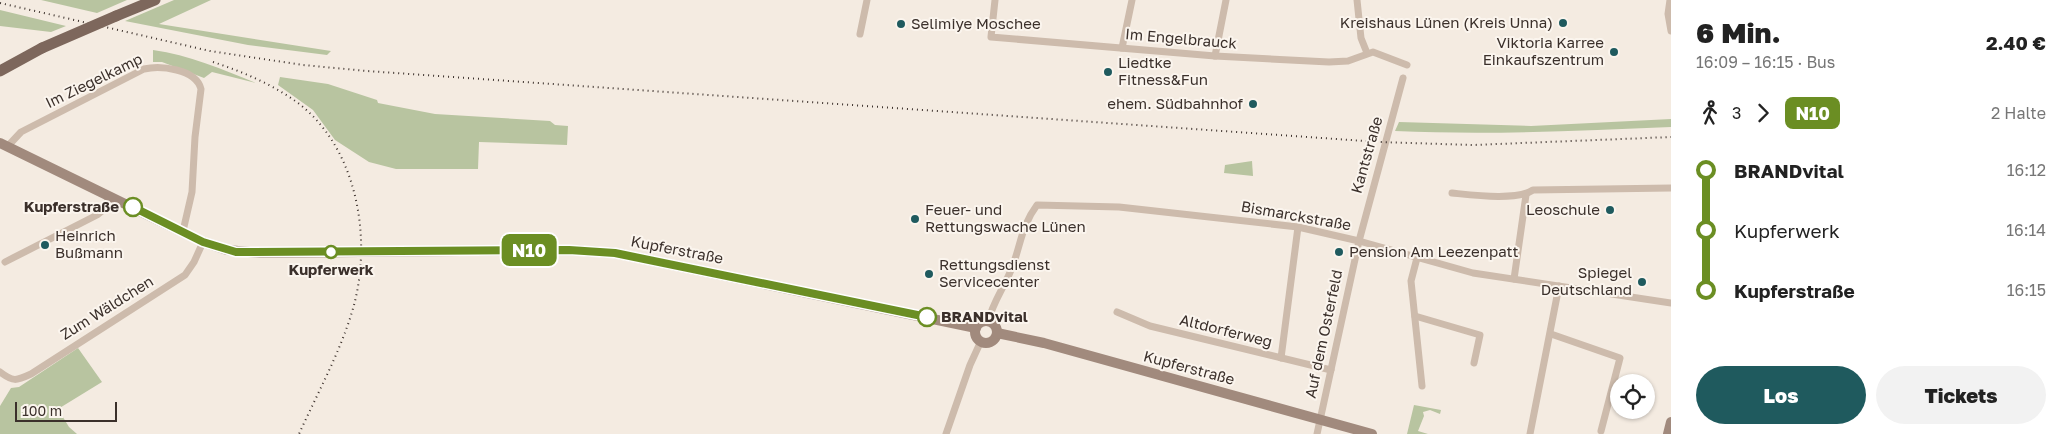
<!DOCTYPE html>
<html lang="de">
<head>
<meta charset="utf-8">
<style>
  body { margin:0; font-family:"Golos Text",sans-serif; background:#f2f2f2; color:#222; height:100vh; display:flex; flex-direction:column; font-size:19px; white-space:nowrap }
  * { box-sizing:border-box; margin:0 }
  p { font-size:16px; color:#767676 }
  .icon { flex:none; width:28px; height:28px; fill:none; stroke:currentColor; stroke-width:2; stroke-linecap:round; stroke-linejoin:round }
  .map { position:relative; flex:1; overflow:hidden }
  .sheet { display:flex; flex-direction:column; background:#fff; width:400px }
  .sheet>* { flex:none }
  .badge { padding:0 10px; border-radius:8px; font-size:18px; line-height:32px }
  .buttons { position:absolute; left:1610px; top:374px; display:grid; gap:10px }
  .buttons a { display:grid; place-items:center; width:45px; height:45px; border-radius:50%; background:#fff; box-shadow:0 1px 4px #0004; font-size:25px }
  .scale { position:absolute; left:15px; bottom:12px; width:102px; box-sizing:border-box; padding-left:5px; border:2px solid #3b302b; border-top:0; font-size:14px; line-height:18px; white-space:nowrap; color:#3b302b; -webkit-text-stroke:4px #fbf5ee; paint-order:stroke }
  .map>.badge { position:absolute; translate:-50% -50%; box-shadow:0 0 0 2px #fff }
  .legs { display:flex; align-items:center; gap:8px; height:55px; padding:0 25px; font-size:16px }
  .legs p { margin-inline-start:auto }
  .overview { display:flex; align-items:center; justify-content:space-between; height:85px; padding:0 25px }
  h1 { font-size:28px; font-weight:800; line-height:38px }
  .primary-button { display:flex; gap:10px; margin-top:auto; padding:10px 25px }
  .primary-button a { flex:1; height:58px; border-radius:30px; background:#1f5a5e; color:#fff; font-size:20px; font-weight:800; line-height:58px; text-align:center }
  .primary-button a+a { background:#f2f2f2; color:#222 }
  ul { padding:0 25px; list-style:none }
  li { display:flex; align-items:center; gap:18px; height:60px; font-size:19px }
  li i { display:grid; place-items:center; width:8px; height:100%; margin:0 6px; background:currentColor }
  li i::after { content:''; width:12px; height:12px; margin:-6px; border:4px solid; border-radius:50%; background:#fff }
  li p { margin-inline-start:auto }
  li:first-child i { background:linear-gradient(#0000 50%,currentColor 0) }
  li:last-child i { background:linear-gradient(currentColor 50%,#0000 0) }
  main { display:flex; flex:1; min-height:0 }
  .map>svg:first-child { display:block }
</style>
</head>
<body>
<main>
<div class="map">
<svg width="1671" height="434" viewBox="0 0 1671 434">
  <rect width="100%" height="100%" fill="#f4ebe1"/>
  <!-- green -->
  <g fill="#b8c4a0">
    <path d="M41,0H127L97,13Z"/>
    <path d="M174,0H211L159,24L331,51L327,55L248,45L125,21Z"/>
    <path d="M0,10L66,26L51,32L0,26Z"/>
    <path d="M153,50C189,55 222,69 256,83L212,72L204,78L162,62H153Z"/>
    <path d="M280,77L328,84L377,100L378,103L435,114L550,121L555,125L568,126L567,145L479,142L478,169H396L369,162L335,140L313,110L278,85Z"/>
    <path d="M1671,119V127C1579,131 1487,135 1395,131L1399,122L1531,126Z"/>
    <path d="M1252,161L1253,176L1224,173L1225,165Z"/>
    <path d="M78,348L102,382L58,409L69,427L77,434H0V406L11,388L19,387Z"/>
    <path d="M1414,405L1441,410L1440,414L1430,410L1423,412L1424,416L1418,431L1428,434H1407Z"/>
  </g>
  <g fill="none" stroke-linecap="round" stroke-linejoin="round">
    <!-- street -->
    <g stroke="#cdbbac" stroke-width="7">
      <path d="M995,0L991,37L1215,56L1329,62L1348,61L1373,52L1407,65"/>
      <path d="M1357,0L1361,38L1367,53"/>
      <path d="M1670,0L1668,14L1671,31"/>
      <path d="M860,34L867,0"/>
      <path d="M1122,48L1132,0"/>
      <path d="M1215,56L1226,0"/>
      <path d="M7,147L21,132L144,69C160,65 196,69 201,89L195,137L192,192L183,231"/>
      <path d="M1452,193C1472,195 1517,201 1533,190L1671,188"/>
      <path d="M1417,258L1411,281L1422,386"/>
      <path d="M5,262L97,215L102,211L110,196"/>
      <path d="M1514,279L1526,195"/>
      <path d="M1117,312L1150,326L1331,370"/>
      <path d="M1415,316L1480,335L1474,363"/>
      <path d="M988,322C993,301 1006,285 1013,265C1021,243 1022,225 1037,205L1119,207L1298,227L1359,241L1473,273L1671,303"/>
      <path d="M1551,334L1620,358L1601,431"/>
      <path d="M1281,358L1298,227"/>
      <path d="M0,372C13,382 16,381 31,374L185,275L194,262L203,242"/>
      <path d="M946,434L970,365L981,341"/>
      <path d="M1317,434L1359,241L1403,78"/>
      <path d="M1530,434L1559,286"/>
    </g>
    <!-- secondary -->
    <g stroke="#a18a7d" stroke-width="10">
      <path d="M0,143L203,242L227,250L260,253L569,250L615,253L976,328"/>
      <circle cx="986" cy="332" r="11"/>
      <path d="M997,333L1044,343L1372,434"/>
      <path d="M1668,434L1671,422"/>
    </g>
    <!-- primary -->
    <g stroke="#7d675c" stroke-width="11">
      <path d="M116,16L155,0"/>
      <path d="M0,71L42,48"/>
    </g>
    <!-- rail -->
    <g stroke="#3b302b" stroke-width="2" stroke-dasharray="1 4" stroke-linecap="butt">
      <path d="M0,3L210,51L303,65L367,71L1379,142L1473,145L1671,137"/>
      <path d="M213,62C243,72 272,84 298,103C357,148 372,237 354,305C342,349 318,392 299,434"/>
    </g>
    <!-- primary-bridge -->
    <path stroke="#7d675c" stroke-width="11" d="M42,48L116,16"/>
  </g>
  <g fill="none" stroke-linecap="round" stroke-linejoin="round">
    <!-- line-1 casing -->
    <g stroke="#fff" stroke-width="11">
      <path id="line-1" d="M133,207L203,242L236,252L569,250L615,253L927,317"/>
    </g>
    <!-- line-1 -->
    <use href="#line-1" stroke="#6b8e23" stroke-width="8"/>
  </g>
  <!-- markers -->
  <g fill="#1f5a5e" stroke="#fbf5ee" stroke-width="2">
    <circle cx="1563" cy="23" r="5"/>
    <circle cx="901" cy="24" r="5"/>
    <circle cx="1614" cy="52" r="5"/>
    <circle cx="1108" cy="72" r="5"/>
    <circle cx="1253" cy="104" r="5"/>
    <circle cx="1610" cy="210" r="5"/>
    <circle cx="915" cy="219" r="5"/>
    <circle cx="45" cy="245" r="5"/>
    <circle cx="1339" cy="252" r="5"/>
    <circle cx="929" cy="274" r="5"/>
    <circle cx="1642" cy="282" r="5"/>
  </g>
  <g fill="#fff" stroke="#6b8e23" stroke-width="2.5">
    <circle cx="133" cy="207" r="9"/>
    <circle cx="331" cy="252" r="6"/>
    <circle cx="927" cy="317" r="9"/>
  </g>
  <g text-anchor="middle" stroke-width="4" stroke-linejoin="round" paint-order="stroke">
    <!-- poi labels -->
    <g font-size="15" fill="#3b302b" stroke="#fbf5ee" text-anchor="start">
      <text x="1553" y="28" text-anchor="end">Kreishaus Lünen (Kreis Unna)</text>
      <text x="911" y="29">Selimiye Moschee</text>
      <text x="1604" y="48" text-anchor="end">Viktoria Karree<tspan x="1604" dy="17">Einkaufszentrum</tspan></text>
      <text x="1118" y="68">Liedtke<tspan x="1118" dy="17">Fitness&amp;Fun</tspan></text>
      <text x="1243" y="109" text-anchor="end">ehem. Südbahnhof</text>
      <text x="925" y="215">Feuer- und<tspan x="925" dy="17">Rettungswache Lünen</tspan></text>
      <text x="1600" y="215" text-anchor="end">Leoschule</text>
      <text x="55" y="241">Heinrich<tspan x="55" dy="17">Bußmann</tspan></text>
      <text x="1349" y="257">Pension Am Leezenpatt</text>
      <text x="939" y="270">Rettungsdienst<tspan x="939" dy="17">Servicecenter</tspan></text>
      <text x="1632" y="278" text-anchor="end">Spiegel<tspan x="1632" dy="17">Deutschland</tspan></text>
    </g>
    <!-- street labels -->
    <g font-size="15" fill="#3b302b" stroke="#fbf5ee">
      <text transform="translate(1181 39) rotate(5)" y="5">Im Engelbrauck</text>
      <text transform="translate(94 81) rotate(-26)" y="5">Im Ziegelkamp</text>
      <text transform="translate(1367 155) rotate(-74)" y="5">Kantstraße</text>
      <text transform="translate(1296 216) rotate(10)" y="5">Bismarckstraße</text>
      <text transform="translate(677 250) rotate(11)" y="5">Kupferstraße</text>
      <text transform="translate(107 308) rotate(-32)" y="5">Zum Wäldchen</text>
      <text transform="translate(1226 331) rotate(14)" y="5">Altdorferweg</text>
      <text transform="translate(1324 334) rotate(-78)" y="5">Auf dem Osterfeld</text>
      <text transform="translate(1189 368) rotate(15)" y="5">Kupferstraße</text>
    </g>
    <!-- stop labels -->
    <g font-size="15" font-weight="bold" fill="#3b302b" stroke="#fbf5ee" text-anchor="end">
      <text x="119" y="212">Kupferstraße</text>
      <text x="331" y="275" text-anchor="middle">Kupferwerk</text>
      <text x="941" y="322" text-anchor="start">BRANDvital</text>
    </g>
  </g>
</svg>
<div class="buttons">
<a><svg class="icon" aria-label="locate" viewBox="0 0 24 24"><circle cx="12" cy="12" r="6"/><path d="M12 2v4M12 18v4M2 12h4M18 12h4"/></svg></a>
</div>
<div class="scale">100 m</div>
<b class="badge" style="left:529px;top:250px;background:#6b8e23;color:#fff">N10</b>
</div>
<section class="sheet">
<div class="overview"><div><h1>6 Min.</h1><p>16:09 – 16:15 · Bus</p></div><b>2.40 €</b></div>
<div class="legs"><svg class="icon" aria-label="walk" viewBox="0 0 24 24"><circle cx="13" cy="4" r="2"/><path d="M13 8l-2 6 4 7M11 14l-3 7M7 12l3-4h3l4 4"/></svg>3<svg class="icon" aria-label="forward" viewBox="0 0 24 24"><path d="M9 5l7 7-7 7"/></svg><b class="badge" style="background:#6b8e23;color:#fff">N10</b><p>2 Halte</p></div>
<ul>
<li><i style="color:#6b8e23"></i><b>BRANDvital</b><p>16:12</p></li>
<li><i style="color:#6b8e23"></i><span>Kupferwerk</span><p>16:14</p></li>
<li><i style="color:#6b8e23"></i><b>Kupferstraße</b><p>16:15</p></li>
</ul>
<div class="primary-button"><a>Los</a><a>Tickets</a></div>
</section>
</main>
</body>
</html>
